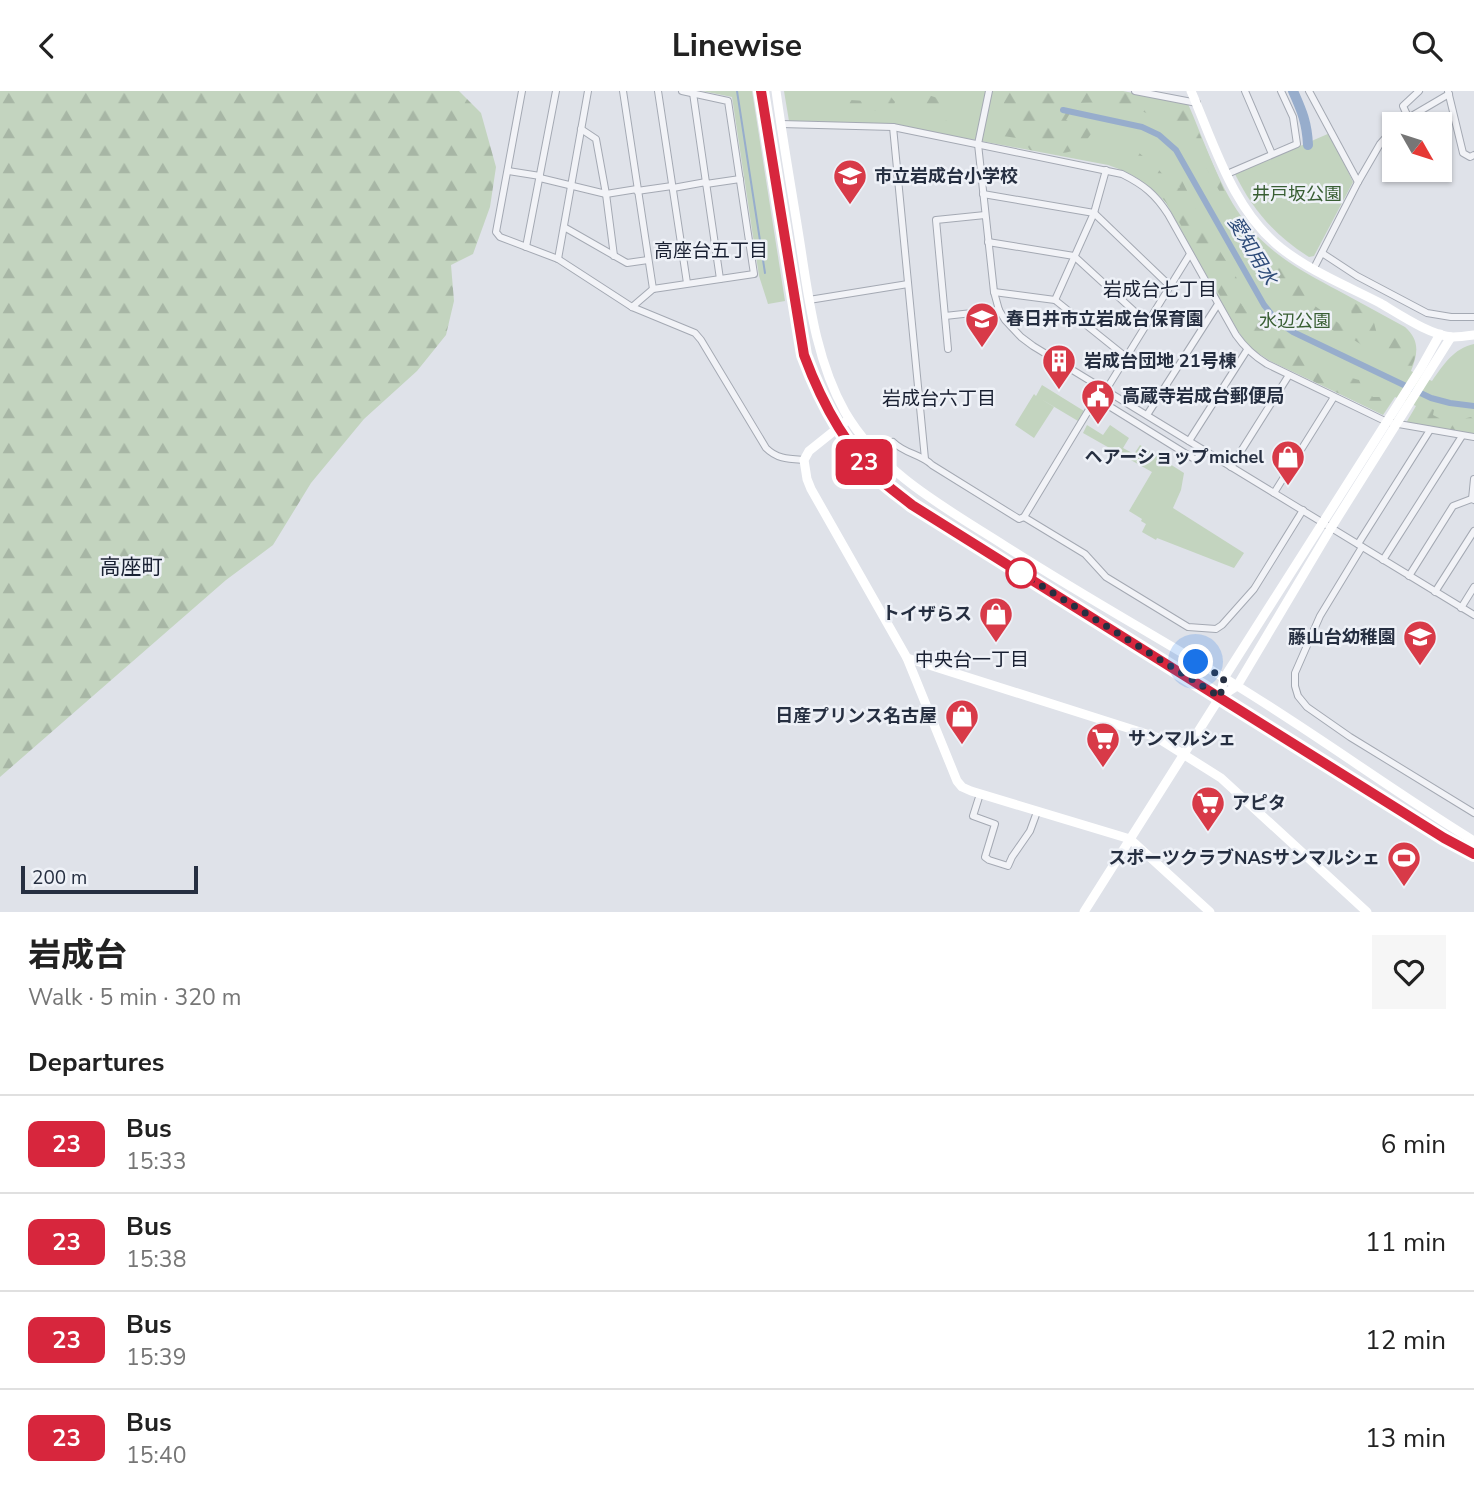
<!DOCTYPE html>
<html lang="en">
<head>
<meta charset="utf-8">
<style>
  body { margin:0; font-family:"Nunito Sans","Noto Sans JP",sans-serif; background:#f6f6f6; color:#222; height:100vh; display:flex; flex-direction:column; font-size:26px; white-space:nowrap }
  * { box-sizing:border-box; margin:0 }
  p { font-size:23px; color:#767676 }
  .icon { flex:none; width:38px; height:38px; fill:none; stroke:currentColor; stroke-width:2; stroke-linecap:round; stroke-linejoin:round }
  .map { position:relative; height:821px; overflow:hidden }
  .panel { display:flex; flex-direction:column; background:#fff; flex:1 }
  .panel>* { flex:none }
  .badge { padding:0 14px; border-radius:10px; font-size:24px; line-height:46px }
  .needle { width:46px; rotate:129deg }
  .buttons { position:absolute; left:1382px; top:21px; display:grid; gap:14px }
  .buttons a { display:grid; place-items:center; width:70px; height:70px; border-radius:0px; background:#fff; box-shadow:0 2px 5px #0004; font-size:35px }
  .scale { position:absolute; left:21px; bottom:18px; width:177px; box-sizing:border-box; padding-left:7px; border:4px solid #262f41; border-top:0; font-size:19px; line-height:24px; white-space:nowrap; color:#262f41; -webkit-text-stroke:5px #eef1f7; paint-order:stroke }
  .you { position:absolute; width:35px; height:35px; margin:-18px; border:5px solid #fff; border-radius:50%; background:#1a73e8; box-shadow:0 0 0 10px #1a73e833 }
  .map>.badge { position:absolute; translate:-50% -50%; box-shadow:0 0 0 4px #fff }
  h2 { padding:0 28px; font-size:26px; line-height:63px }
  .round { display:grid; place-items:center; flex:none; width:74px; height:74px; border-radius:0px; background:#f6f6f6 }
  .overview { display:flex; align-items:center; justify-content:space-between; height:119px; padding:0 28px }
  h1 { font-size:33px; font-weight:700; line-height:52px }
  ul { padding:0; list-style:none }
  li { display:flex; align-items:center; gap:21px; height:98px; padding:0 28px; border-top:2px solid #e0e0e0 }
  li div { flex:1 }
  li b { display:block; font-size:26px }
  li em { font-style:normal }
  li .badge { min-width:77px; font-weight:700; text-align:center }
  header { display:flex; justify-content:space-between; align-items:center; height:91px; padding:0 28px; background:#fff; font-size:32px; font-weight:700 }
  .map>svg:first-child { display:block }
</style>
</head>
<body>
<header><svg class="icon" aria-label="back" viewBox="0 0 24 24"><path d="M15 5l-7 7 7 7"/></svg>Linewise<svg class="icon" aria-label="search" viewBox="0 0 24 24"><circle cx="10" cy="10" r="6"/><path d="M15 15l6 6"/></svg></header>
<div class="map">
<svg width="1474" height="821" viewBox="0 0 1474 821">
  <defs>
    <pattern id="forest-firs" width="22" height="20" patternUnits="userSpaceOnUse" patternTransform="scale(1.75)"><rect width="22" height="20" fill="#c3d4bf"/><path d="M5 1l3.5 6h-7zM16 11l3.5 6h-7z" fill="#a7b6a5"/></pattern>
  </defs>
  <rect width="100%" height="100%" fill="#dfe2e9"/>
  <!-- green -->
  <g fill="#c3d4bf">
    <path d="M702,0H752L785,210L768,213L759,185L732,6Z"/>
    <path d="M784,0H1123L1188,13C1204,49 1218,93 1241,125C1266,161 1301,180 1339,200C1361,212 1383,224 1405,236C1420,249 1418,263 1411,280L1432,290C1444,273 1453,258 1474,253V344L1406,332L1416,315L1395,306L1383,324L1259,263L1248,254L1238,240L1166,112C1149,93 1133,82 1108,74L891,33L789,30Z"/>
    <path d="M1330,42L1353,91L1314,165L1309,166C1275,145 1252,118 1235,83Z"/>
    <path d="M1042,294L1084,320L1078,330L1041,308L1054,316L1034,347L1015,334L1034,303L1036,305Z"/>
    <path d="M1087,334L1103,344L1110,334L1129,347L1123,357L1134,363L1140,354L1184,382L1181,399L1173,417L1244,462L1234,477L1157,447L1156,449L1142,441L1146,433L1141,430L1142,428L1129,420L1152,381L1083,342Z"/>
  </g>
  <!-- forest -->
  <g fill="url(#forest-firs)">
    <path d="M0,0H459L481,22L496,76L490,116L473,163L451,174L454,210L446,244L417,280L364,328L311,392L273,454L226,489L0,686Z"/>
    <path d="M1007,0H1118L1144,5L1156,19L1154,22L1149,23L1131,16L1114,15L1109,11L1076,12L1066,29L1080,36L1088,35L1094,38C1077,68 1061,63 1030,59L1023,48L1003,45L1001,42L1010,32L1000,26Z"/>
    <path d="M925,3L947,10L943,29L956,32L951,36L939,31V26L936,19C926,20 925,16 917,11L909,15L905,12L907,6Z"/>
    <path d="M882,5L891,6L895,11L893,16C878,18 857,27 847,13L850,9L866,10Z"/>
    <path d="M1187,14L1224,99L1232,113L1228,114L1226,112L1189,46L1191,38L1186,34H1182C1174,30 1171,26 1177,17Z"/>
    <path d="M1130,54L1159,79L1171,93L1180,97L1171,78L1172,75L1175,76L1208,141L1241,194L1238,208L1247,221L1265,231L1283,246L1316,265L1329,276L1346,282L1352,287L1359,289L1362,296L1373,306H1380L1389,312L1382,323L1270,270C1256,261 1247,252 1239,239L1173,120L1155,98L1143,88L1134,72L1123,71L1117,67C1118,59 1123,56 1130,54Z"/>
    <path d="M1271,170L1278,174L1283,181L1301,191L1305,197L1308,210L1344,236L1355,241L1366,226L1361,222L1352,224L1350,215L1354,211L1373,228L1378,247L1383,250L1387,249L1390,240L1397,236C1407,243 1412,249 1413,261H1416L1414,270L1410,279L1394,273L1385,264L1380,261L1371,260L1354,249H1341L1334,240L1325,234L1305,228L1289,211L1287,204L1283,197L1276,195L1265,178Z"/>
    <path d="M1419,312L1429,316L1434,319L1433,324C1447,332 1457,329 1471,326L1474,329V342L1407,332Z"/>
  </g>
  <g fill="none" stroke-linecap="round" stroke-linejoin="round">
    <!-- stream -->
    <path stroke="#97adcc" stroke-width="2" d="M737,0L765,182"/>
    <!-- canal -->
    <path stroke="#97adcc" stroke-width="6" d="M1063,19L1142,36L1159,44L1176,59L1264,214L1277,230L1293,241L1431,307L1450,312L1474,315"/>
    <!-- river -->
    <path stroke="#97adcc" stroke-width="10" d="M1293,0C1302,20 1307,32 1308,54"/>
    <!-- street casing -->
    <g stroke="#a4a9b3" stroke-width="8">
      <g id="street">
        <path d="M522,0L496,141L500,146L558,168L632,216L695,242L701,249L766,357C777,368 788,368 804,369"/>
        <path d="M623,0L653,198"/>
        <path d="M658,0L687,192"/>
        <path d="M989,0L978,53L994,201L999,219L1005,229L1021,246L1033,255L1474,524"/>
        <path d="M1135,0L1197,12"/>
        <path d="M1245,0L1272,63"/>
        <path d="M1309,0L1358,91"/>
        <path d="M1448,0L1463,62L1470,66L1474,64"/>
        <path d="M693,2L720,188"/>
        <path d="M1408,26L1403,15L1419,0"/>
        <path d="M781,33L893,36L1122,83C1144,94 1155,103 1168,123L1236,244C1245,257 1254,265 1267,273L1387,331L1474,346"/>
        <path d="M1398,33L1449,3"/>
        <path d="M893,36L925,368"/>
        <path d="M581,38L596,48L606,103L614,165"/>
        <path d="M508,80L540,85"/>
        <path d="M1227,83L1297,53L1293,26L1281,0"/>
        <path d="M540,87L606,103L637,98"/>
        <path d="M706,93L740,88"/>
        <path d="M673,97L706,91"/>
        <path d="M637,100L672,95"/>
        <path d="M983,103L1094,122L1170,195"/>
        <path d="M564,136L627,172L648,169"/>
        <path d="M988,151L1074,165L1147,232"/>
        <path d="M526,156L556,0"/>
        <path d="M1322,162L1357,185L1427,222L1451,226H1474"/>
        <path d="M558,168L588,0"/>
        <path d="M1314,177L1358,91L1380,53L1395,36"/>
        <path d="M994,201L1055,209L1126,266"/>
        <path d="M809,209L908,193"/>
        <path d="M1055,209L1094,122L1106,79"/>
        <path d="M632,216L653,198L754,183L728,10L682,0"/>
        <path d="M945,225L999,219"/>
        <path d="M948,258L936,129L985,124"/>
        <path d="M1106,299L1190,163"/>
        <path d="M1096,307L1196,369L1203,359"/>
        <path d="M1147,324L1218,213"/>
        <path d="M1189,350L1247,259"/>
        <path d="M893,351C905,363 921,363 932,374L1019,428L1024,426L1085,463L1106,486L1188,536L1216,538L1222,534L1254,498L1303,419"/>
        <path d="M1231,376L1289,284"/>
        <path d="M1274,402L1334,306"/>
        <path d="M1474,409L1472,408L1474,388"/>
        <path d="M1024,426L1102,297"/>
        <path d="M1358,453L1430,339"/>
        <path d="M1362,456L1320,525L1295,582V595L1298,605L1307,616L1350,646L1474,722"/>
        <path d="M1383,469L1462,345"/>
        <path d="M1409,485L1453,415L1474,407"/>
        <path d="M1435,501L1474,440"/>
        <path d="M1461,517L1474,496"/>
        <path d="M980,703L973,725L995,733L985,766L989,769L1008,775L1012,766L1030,740L1037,721"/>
      </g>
    </g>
    <!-- street -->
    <use href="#street" stroke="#f2f3f7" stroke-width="6"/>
    <!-- secondary -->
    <g stroke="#fff" stroke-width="9">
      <path d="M761,0L804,264C821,310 845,356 882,390C891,398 902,406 912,414L1444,747L1474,763"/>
      <path d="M776,0C783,51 792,101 800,152C809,210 816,269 845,321C880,381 942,415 999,451C1076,501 1156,545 1234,593C1316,643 1393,700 1474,750"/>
      <path d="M1191,0C1215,55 1233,119 1281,157C1310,180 1347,195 1380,212C1399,223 1431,245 1453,246C1460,246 1467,245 1474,244"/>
      <path d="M849,328L809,360L804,369L807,388L811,398L907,567L957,690L962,696L971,700L1130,748L1210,821"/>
      <path d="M907,567L1156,646L1221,687L1367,821"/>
      <path d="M1220,606L1237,595L1331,437L1451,246"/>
      <path d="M1084,821L1220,606L1224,587L1421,277L1440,243"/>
    </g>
  </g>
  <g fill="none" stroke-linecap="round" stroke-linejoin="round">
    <!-- line casing -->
    <g stroke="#fff" stroke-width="16">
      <path id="line" d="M761,0L804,264C821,310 845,356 882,390C891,398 902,406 912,414L1444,747L1474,763"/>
    </g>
    <!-- line -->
    <use href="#line" stroke="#d7263d" stroke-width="10"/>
    <!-- walk -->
    <path stroke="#262f41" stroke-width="7" stroke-dasharray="0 12.6" d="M1021,482L1220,606L1224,587L1196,571"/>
  </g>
  <!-- icons -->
  <defs>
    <g id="school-pin" transform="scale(1.75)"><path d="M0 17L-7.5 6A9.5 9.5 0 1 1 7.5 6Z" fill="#d83a48" stroke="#eef1f7"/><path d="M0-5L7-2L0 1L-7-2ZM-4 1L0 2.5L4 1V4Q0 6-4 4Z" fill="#fff"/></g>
    <g id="building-pin" transform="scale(1.75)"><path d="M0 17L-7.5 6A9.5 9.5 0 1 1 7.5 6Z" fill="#d83a48" stroke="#eef1f7"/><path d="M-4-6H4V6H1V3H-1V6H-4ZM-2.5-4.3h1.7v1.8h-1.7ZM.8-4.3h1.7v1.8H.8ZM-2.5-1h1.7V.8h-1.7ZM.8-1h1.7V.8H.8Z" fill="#fff"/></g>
    <g id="civic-pin" transform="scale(1.75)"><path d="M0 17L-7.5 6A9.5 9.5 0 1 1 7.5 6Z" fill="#d83a48" stroke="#eef1f7"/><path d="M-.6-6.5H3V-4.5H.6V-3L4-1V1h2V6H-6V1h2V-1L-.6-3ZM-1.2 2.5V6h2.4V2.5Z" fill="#fff"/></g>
    <g id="shop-pin" transform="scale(1.75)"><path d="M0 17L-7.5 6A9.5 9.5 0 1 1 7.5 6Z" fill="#d83a48" stroke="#eef1f7"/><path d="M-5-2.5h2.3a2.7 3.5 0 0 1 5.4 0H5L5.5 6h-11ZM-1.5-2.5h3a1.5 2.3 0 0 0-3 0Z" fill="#fff"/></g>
    <g id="supermarket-pin" transform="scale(1.75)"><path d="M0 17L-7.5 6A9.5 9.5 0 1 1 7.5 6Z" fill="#d83a48" stroke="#eef1f7"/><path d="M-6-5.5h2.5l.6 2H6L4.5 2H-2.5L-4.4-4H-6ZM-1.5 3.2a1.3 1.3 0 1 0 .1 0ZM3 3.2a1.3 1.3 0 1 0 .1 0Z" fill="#fff"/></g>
    <g id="stadium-pin" transform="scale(1.75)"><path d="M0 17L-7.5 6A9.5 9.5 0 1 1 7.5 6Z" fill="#d83a48" stroke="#eef1f7"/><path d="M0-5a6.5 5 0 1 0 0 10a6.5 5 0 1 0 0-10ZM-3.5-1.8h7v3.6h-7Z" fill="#fff"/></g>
  </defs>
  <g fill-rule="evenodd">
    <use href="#school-pin" x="850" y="85"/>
    <use href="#school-pin" x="982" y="228"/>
    <use href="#building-pin" x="1059" y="270"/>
    <use href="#civic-pin" x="1098" y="305"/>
    <use href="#shop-pin" x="1288" y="366"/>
    <use href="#shop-pin" x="996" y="523"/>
    <use href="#school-pin" x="1420" y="546"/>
    <use href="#shop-pin" x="962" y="625"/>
    <use href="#supermarket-pin" x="1103" y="648"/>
    <use href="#supermarket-pin" x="1208" y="712"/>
    <use href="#stadium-pin" x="1404" y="767"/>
  </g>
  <!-- markers -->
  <circle fill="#fff" stroke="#d7263d" stroke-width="3.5" cx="1021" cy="482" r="14"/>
  <g text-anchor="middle" stroke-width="5" stroke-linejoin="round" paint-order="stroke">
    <!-- poi labels -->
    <g font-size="18" font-weight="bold" fill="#262f41" stroke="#eef1f7" text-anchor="start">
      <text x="874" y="91">市立岩成台小学校</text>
      <text x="1006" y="234">春日井市立岩成台保育園</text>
      <text x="1084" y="276">岩成台団地 21号棟</text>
      <text x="1122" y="311">高蔵寺岩成台郵便局</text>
      <text x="1264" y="372" text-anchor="end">ヘアーショップmichel</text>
      <text x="972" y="529" text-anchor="end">トイザらス</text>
      <text x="1396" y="552" text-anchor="end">藤山台幼稚園</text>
      <text x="937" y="631" text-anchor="end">日産プリンス名古屋</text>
      <text x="1128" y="654">サンマルシェ</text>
      <text x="1232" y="718">アピタ</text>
      <text x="1380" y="773" text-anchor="end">スポーツクラブNASサンマルシェ</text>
    </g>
    <!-- park labels -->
    <g font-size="18" fill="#385e33" stroke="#eef1f7">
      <text x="1297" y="109">井戸坂公園</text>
      <text x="1295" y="236">水辺公園</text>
    </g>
    <!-- neighbourhood labels -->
    <g font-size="19" fill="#192032" stroke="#eef1f7">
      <text x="711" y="166">高座台五丁目</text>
      <text x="1160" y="205">岩成台七丁目</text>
      <text x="939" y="314">岩成台六丁目</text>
      <text x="972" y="575">中央台一丁目</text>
    </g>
    <!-- water labels -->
    <g font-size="19" font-style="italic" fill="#2d4a78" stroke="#eef1f7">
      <text transform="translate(1253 159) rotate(59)" y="7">愛知用水</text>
    </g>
    <!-- quarter labels -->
    <g font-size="21" fill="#192032" stroke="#eef1f7">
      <text x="131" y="483">高座町</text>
    </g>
  </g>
</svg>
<div class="buttons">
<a><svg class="needle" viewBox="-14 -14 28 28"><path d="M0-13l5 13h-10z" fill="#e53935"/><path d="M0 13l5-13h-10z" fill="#767676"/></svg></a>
</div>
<div class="scale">200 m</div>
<div class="you" style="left:1196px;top:571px"></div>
<b class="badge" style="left:864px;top:371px;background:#d7263d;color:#fff">23</b>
</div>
<section class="panel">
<div class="overview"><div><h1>岩成台</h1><p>Walk · 5 min · 320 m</p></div><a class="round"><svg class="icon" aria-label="heart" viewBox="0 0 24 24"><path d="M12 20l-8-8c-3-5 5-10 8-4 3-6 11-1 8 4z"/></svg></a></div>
<h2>Departures</h2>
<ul>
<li><span class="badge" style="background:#d7263d;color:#fff">23</span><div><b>Bus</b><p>15:33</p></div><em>6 min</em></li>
<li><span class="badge" style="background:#d7263d;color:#fff">23</span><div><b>Bus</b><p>15:38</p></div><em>11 min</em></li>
<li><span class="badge" style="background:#d7263d;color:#fff">23</span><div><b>Bus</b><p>15:39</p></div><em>12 min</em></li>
<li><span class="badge" style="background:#d7263d;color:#fff">23</span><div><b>Bus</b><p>15:40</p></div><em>13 min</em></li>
</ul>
</section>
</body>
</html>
